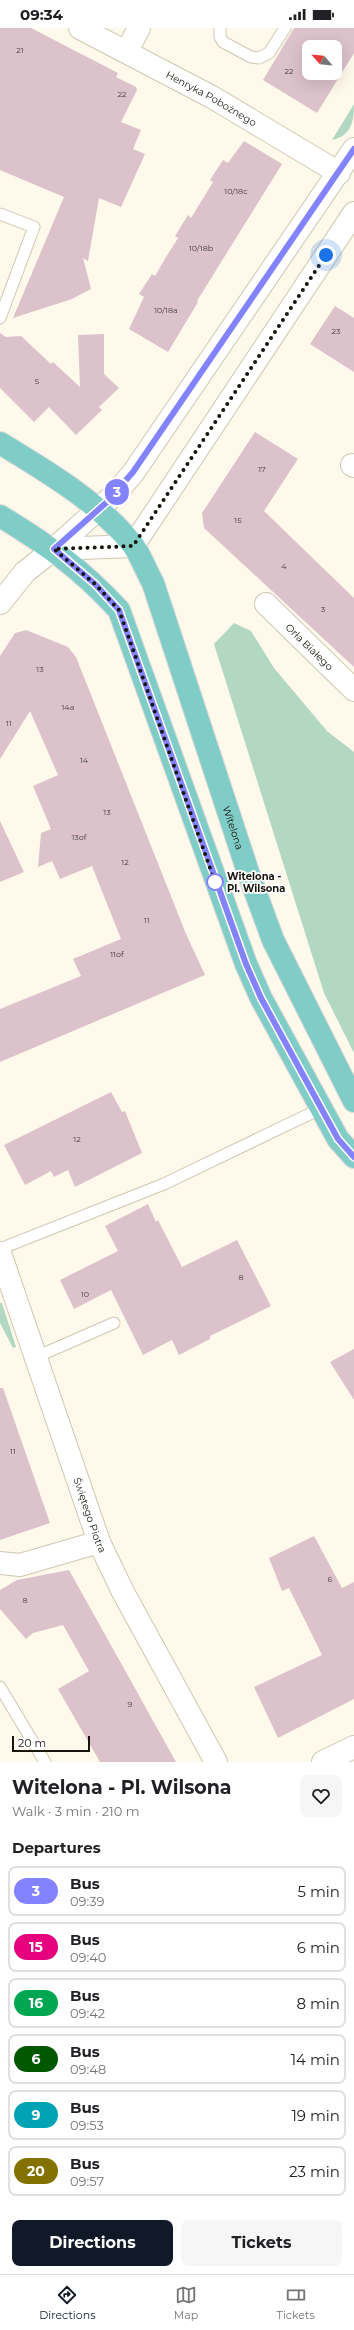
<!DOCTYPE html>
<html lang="en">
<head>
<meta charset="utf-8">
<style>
  body { margin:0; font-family:Montserrat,sans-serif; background:#f6f6f6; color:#202124; height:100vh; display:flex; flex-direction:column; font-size:15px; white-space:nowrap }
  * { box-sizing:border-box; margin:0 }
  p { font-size:13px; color:#757577 }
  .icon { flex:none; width:22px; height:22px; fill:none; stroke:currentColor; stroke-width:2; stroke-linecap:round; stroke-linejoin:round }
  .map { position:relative; height:1734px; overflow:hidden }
  .panel { display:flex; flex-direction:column; background:#fff; flex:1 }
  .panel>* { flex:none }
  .badge { padding:0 8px; border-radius:13px; font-size:14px; line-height:26px }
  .needle { width:26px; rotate:297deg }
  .fabs { position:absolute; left:302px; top:12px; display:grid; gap:8px }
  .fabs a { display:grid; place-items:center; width:40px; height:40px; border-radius:8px; background:#fff; box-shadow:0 4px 16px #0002; font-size:20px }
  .scale { position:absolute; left:12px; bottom:10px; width:78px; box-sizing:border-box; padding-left:4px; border:2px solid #17140c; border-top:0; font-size:11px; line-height:14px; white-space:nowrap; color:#17140c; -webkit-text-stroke:3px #fff; paint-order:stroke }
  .you { position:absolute; width:20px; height:20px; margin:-10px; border:3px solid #fff; border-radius:50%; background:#1a73e8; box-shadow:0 0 0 6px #1a73e833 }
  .map>.badge { position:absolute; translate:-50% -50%; box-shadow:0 0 0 2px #fff }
  h2 { padding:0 12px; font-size:15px; line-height:36px }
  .round { display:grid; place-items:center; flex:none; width:42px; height:42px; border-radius:8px; background:#f6f6f6 }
  .head { display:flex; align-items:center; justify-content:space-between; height:68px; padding:0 12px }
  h1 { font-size:19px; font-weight:700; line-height:30px }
  .action { display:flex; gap:8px; margin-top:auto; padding:8px 12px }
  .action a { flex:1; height:46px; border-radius:8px; background:#111827; color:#fff; font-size:16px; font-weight:700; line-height:46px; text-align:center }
  .action a+a { background:#f6f6f6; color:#202124 }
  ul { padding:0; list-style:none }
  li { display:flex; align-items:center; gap:12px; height:50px; margin:0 8px 6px; padding:0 4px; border:2px solid #e0e0e0; border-radius:8px }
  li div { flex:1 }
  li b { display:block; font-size:15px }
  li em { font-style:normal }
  li .badge { min-width:44px; font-weight:700; text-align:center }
  .status { display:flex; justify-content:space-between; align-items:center; height:28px; padding:0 20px; background:#fff; direction:ltr }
  .status svg { height:11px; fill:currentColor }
  .dock { display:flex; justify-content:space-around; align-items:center; height:56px; border-top:1px solid #e0e0e0; background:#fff; font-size:11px; color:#757577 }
  .dock a { display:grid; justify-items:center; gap:2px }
  .dock .active { color:#111827 }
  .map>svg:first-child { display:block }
</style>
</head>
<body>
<div class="status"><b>09:34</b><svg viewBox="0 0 49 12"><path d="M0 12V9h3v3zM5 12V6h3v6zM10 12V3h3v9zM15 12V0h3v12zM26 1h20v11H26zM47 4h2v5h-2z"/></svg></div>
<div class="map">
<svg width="354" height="1734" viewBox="0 0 354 1734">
  <rect width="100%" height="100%" fill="#fff9ec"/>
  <!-- green -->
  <g fill="#b2d8c2">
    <path d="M354,76C354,94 351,108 332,112Z"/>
    <path d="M234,595L251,603L274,640L327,703L354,724V1025L324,965L214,616Z"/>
    <path d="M0,1275H2L16,1319L13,1320L0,1295Z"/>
  </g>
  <!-- building -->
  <g fill="#dcc2ca" fill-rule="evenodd">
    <path d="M0,0H31L118,45L116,49L136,59L137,62L121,94L141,102L133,121L145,126L121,179L99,170L88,233L83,230L91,261L72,271L13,290L64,169L0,142Z"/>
    <path d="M294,0H354V25L317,85L263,52ZM309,19H335V45H309Z"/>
    <path d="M244,113L282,136L197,273L198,274L168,324L129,301L144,269L139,266L152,246L155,248L166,229L178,210L175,208L188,187L191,190L213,154L210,152L223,132L228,135Z"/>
    <path d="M335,278L354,290V344L310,316Z"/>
    <path d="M0,305L6,309L21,308L51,336L53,334L80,359L78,307L104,306V346L119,360L99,379L102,382L76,407L49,379L34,394L0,360Z"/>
    <path d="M255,404L298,431L264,483L354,570V639L204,500L202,485Z"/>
    <path d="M26,602L68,619L76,629L186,906L205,947L0,1034V981L81,948L73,931L121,911L92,838L60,851L52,833L38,839L41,805L51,801L33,758L58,747L30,683L0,731V628L15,605Z"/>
    <path d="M0,793L24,844L0,854Z"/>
    <path d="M111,1064L122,1084L125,1083L142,1125L75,1159L68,1142L54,1149L51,1143L25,1157L4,1117Z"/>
    <path d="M148,1176L156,1194L158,1192L182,1239L237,1212L271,1278L210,1308V1311L179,1327L172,1312L143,1327L111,1262L74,1281L60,1252L118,1223L105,1198Z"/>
    <path d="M354,1321V1372L330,1334Z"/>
    <path d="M0,1360H3L50,1495L0,1512Z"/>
    <path d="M314,1508L342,1560L354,1554V1671L278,1710L254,1659L322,1627L289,1560L282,1563L269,1530Z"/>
    <path d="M69,1542L117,1628L176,1734H100L58,1661L89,1643L63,1597L33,1605L26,1611L0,1581V1562L17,1552Z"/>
  </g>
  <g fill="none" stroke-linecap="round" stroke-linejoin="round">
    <!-- service casing -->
    <g stroke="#d0c7b1" stroke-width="13">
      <g id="service">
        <path d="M220,0V9L223,14L251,29L259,30L269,25L285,0"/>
        <path d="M0,186L34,199L0,290"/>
        <path d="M0,1221L164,1156L322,1080"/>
        <path d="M36,1329L114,1295"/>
        <path d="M0,1659L45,1734"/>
      </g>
    </g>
    <!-- minor casing -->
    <g stroke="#d0c7b1" stroke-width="24">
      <g id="minor">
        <path id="s1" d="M80,0L212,69L339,145"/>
        <path d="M127,23L139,0"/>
        <path d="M352,437L354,438"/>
        <path d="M0,575L25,544L54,521"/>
        <path id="s2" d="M266,576L354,662"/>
        <path id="s3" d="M0,1225L99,1514L123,1564L216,1734"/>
        <path d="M0,1535L20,1537L99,1514"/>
        <path d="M323,1734L354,1719"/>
      </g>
    </g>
    <!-- tertiary casing -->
    <g stroke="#d0c7b1" stroke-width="24">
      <g id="tertiary">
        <path d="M54,521L115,466L133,445L354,121"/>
        <path d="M54,521L133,518L354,185"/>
      </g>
    </g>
    <!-- primary casing -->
    <g stroke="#dad9d8" stroke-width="24">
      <g id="primary">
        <path id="s4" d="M0,415C46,443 99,474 133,517C141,528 146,543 153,555L248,844L273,912L354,1073"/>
        <path d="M0,488C48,517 80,540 119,582L246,936L261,970L338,1111L354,1129"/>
      </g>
    </g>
    <!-- service -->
    <use href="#service" stroke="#fff" stroke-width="11"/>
    <!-- minor -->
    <use href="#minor" stroke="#fff" stroke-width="22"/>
    <!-- tertiary -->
    <use href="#tertiary" stroke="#fff" stroke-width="22"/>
    <!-- primary -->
    <use href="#primary" stroke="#80cdc7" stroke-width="22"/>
  </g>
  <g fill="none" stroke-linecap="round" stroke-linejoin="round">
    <!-- line casing -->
    <g stroke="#fff" stroke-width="9">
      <path id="line" d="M354,121L133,444L107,474L54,521L95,556L119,582L246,936L261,970L338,1111L354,1129"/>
    </g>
    <!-- line -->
    <use href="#line" stroke="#8383ff" stroke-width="6"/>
    <!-- walk -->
    <path stroke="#17140c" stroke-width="4" stroke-dasharray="0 7.2" d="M215,854L216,857L119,582L95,556L54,521L133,518L326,227"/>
  </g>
  <!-- markers -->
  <circle fill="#fff" stroke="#8383ff" stroke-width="2" cx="215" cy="854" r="8"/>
  <g text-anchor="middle" stroke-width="3.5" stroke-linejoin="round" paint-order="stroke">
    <!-- number labels -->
    <g font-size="8" fill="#48403c">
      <text x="20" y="25">21</text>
      <text x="289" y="46">22</text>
      <text x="122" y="69">22</text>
      <text x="236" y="166">10/18c</text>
      <text x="201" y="223">10/18b</text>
      <text x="166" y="285">10/18a</text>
      <text x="336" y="306">23</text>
      <text x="37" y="356">5</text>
      <text x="262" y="444">17</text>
      <text x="238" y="495">15</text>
      <text x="284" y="541">4</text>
      <text x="323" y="584">3</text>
      <text x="40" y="644">13</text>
      <text x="68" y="682">14a</text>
      <text x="9" y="698">11</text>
      <text x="84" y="735">14</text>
      <text x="107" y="787">13</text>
      <text x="79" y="812">13of</text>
      <text x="125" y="837">12</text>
      <text x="147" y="895">11</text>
      <text x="117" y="929">11of</text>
      <text x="77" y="1114">12</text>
      <text x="241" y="1252">8</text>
      <text x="85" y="1269">10</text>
      <text x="13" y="1426">11</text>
      <text x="330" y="1554">6</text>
      <text x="25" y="1575">8</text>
      <text x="130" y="1679">9</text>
    </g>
    <!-- street labels -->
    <g font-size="10" fill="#17140c" stroke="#fff">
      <text dy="4" stroke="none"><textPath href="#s1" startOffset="149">Henryka Pobożnego</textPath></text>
      <text dy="4" stroke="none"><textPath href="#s2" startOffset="61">Orła Białego</textPath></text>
      <text dy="4" stroke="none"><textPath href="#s4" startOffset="469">Witelona</textPath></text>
      <text dy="4" stroke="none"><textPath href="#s3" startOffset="277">Świętego Piotra</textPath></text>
    </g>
    <!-- stop labels -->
    <g font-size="10" font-weight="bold" fill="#17140c" stroke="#fff" text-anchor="start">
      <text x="227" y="852">Witelona -<tspan x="227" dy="12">Pl. Wilsona</tspan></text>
    </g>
  </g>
</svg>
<div class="fabs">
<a><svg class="needle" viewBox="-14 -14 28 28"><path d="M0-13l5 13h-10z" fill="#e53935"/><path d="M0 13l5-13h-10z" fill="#757577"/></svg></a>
</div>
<div class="scale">20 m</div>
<div class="you" style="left:326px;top:227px"></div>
<b class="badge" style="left:117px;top:464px;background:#8383ff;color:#fff">3</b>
</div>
<section class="panel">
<div class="head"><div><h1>Witelona - Pl. Wilsona</h1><p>Walk · 3 min · 210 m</p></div><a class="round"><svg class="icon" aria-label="heart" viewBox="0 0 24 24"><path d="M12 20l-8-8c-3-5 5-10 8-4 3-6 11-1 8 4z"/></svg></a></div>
<h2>Departures</h2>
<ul>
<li><span class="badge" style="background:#8383ff;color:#fff">3</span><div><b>Bus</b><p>09:39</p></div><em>5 min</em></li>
<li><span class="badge" style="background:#e6007e;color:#fff">15</span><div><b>Bus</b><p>09:40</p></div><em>6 min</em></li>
<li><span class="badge" style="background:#00a651;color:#fff">16</span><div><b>Bus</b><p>09:42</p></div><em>8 min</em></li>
<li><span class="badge" style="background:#005700;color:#fff">6</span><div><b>Bus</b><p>09:48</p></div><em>14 min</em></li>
<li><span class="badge" style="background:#00a3b4;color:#fff">9</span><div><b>Bus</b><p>09:53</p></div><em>19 min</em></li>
<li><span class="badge" style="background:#837200;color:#fff">20</span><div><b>Bus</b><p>09:57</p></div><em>23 min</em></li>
</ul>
<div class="action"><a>Directions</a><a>Tickets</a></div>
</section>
<nav class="dock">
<a class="active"><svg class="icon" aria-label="directions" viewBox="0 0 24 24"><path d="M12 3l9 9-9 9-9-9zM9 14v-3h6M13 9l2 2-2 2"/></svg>Directions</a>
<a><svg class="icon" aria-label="map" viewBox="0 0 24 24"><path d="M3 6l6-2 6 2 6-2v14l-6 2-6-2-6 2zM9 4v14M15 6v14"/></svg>Map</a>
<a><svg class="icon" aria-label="tickets" viewBox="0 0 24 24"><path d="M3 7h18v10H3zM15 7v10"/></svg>Tickets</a>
</nav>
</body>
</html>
